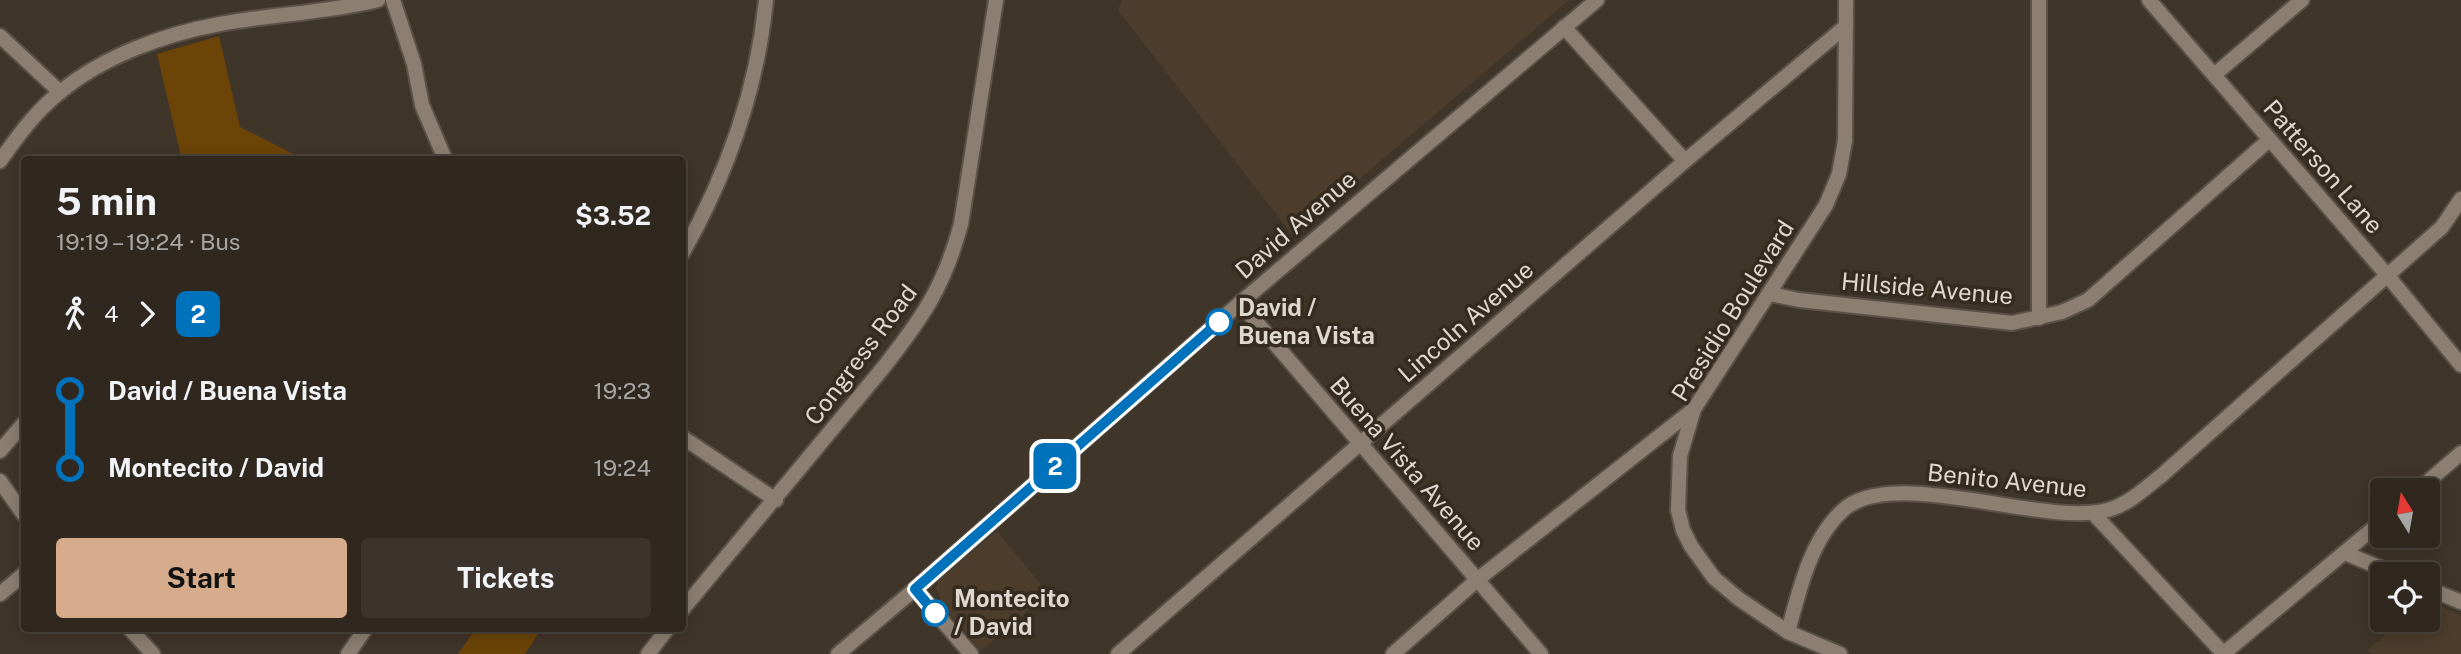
<!DOCTYPE html>
<html lang="en">
<head>
<meta charset="utf-8">
<style>
  body { margin:0; font-family:"Public Sans",sans-serif; background:#3c342c; color:#f1f3f6; height:100vh; display:flex; flex-direction:column; font-size:26px; white-space:nowrap }
  * { box-sizing:border-box; margin:0 }
  p { font-size:23px; color:#a8a6a4 }
  .icon { flex:none; width:38px; height:38px; fill:none; stroke:currentColor; stroke-width:2; stroke-linecap:round; stroke-linejoin:round }
  .map { position:relative; flex:1; overflow:hidden }
  .side { position:absolute; left:21px; top:156px; width:665px; height:476px; display:flex; flex-direction:column; background:#30281f; border-radius:7px; box-shadow:0 4px 18px #0003,0 0 0 2px #4b443d }
  .side>* { flex:none }
  .badge { padding:0 14px; border-radius:10px; font-size:24px; line-height:46px }
  .needle { width:46px; rotate:349deg }
  .fabs { position:absolute; left:2370px; top:478px; display:grid; gap:14px }
  .fabs a { display:grid; place-items:center; width:70px; height:70px; border-radius:7px; background:#30281f; box-shadow:0 4px 18px #0003,0 0 0 2px #4b443d; font-size:35px }
  .map>.badge { position:absolute; translate:-50% -50%; box-shadow:0 0 0 4px #fff }
  .legs { display:flex; align-items:center; gap:10px; height:77px; padding:0 35px; font-size:23px }
  .legs p { margin-inline-start:auto }
  .headline { display:flex; align-items:center; justify-content:space-between; height:119px; padding:0 35px }
  h1 { font-size:38px; font-weight:700; line-height:52px }
  .button { display:flex; gap:14px; margin-top:auto; padding:14px 35px }
  .button a { flex:1; height:80px; border-radius:7px; background:#d6ab8b; color:#111; font-size:28px; font-weight:700; line-height:80px; text-align:center }
  .button a+a { background:#3c342c; color:#f1f3f6 }
  ul { padding:0 35px; list-style:none }
  li { display:flex; align-items:center; gap:24px; height:77px; font-size:26px }
  li i { display:grid; place-items:center; width:10px; height:100%; margin:0 9px; background:currentColor }
  li i::after { content:''; width:18px; height:18px; margin:-9px; border:5px solid; border-radius:50%; background:#30281f }
  li p { margin-inline-start:auto }
  li:first-child i { background:linear-gradient(#0000 50%,currentColor 0) }
  li:last-child i { background:linear-gradient(currentColor 50%,#0000 0) }
  .map>svg:first-child { display:block }
</style>
</head>
<body>
<div class="map">
<svg width="2461" height="654" viewBox="0 0 2461 654">
  <rect width="100%" height="100%" fill="#403529"/>
  <!-- built -->
  <g fill="#4c3d2c">
    <path d="M1122,0H1569L1293,236L1118,10Z"/>
    <path d="M997,531L1048,593L981,651L944,607L936,588L938,581Z"/>
    <path d="M2427,599L2461,616V654H2371L2368,650L2402,620H2427Z"/>
  </g>
  <!-- green -->
  <g fill="#6c4408">
    <path d="M219,36L240,127L303,159H186L181,156L157,54Z"/>
    <path d="M476,628H542L525,654H458Z"/>
  </g>
  <g fill="none" stroke-linecap="round" stroke-linejoin="round">
    <!-- minor casing -->
    <g stroke="#5a5147" stroke-width="18">
      <g id="minor">
        <path d="M393,0L414,64L422,105L445,159"/>
        <path d="M2039,0V318"/>
        <path d="M2149,0L2387,275L2461,365"/>
        <path d="M1564,27L1685,161"/>
        <path d="M0,36L60,92"/>
        <path d="M2214,75L2302,0"/>
        <path d="M0,161C18,136 35,112 59,93C103,56 165,34 220,24C273,14 326,13 378,0"/>
        <path d="M682,254C727,175 757,90 766,0"/>
        <path d="M1770,294L1799,300L2012,323L2062,312L2088,300L2269,140"/>
        <path d="M1240,303L1541,654"/>
        <path d="M682,437L776,500"/>
        <path d="M0,451L24,423"/>
        <path d="M0,481L24,515"/>
        <path d="M2418,490L2461,453"/>
        <path d="M2093,513L2223,653"/>
        <path d="M2345,553L2395,574"/>
        <path d="M2427,588L2461,602"/>
        <path d="M915,589L971,654"/>
        <path d="M0,594L24,574"/>
        <path d="M682,610L883,368C923,317 944,287 961,224L996,0"/>
        <path d="M129,628L153,654"/>
        <path d="M1788,632C1799,591 1810,541 1842,511C1890,465 2037,525 2103,511C2126,507 2144,489 2162,475L2442,227L2461,199"/>
        <path d="M348,654L366,628"/>
        <path d="M648,654L668,628"/>
        <path d="M838,654L915,589L1240,303L1597,0"/>
        <path d="M1118,654L1685,161L1846,26"/>
        <path d="M1393,654L1477,580L1694,409"/>
        <path d="M1840,654L1788,632L1739,599L1714,578L1691,546L1683,530L1678,510L1680,456L1694,409L1826,205L1839,174L1845,141L1846,0"/>
        <path d="M2223,654L2382,521"/>
      </g>
    </g>
    <!-- minor -->
    <use href="#minor" stroke="#8c7f72" stroke-width="14"/>
  </g>
  <g fill="none" stroke-linecap="round" stroke-linejoin="round">
    <!-- line-1 casing -->
    <g stroke="#fff" stroke-width="16">
      <path id="line-1" d="M935,613L915,589L1219,322"/>
    </g>
    <!-- line-1 -->
    <use href="#line-1" stroke="#0072bc" stroke-width="10"/>
  </g>
  <!-- markers -->
  <g fill="#fff" stroke="#0072bc" stroke-width="3.5">
    <circle cx="1219" cy="322" r="12"/>
    <circle cx="935" cy="613" r="12"/>
  </g>
  <g text-anchor="middle" stroke-width="7" stroke-linejoin="round" paint-order="stroke">
    <!-- street labels -->
    <g font-size="24" fill="#dfd8d1" stroke="#352b1f">
      <text transform="translate(2323 167) rotate(49)" y="8">Patterson Lane</text>
      <text transform="translate(1296 225) rotate(-41)" y="8">David Avenue</text>
      <text transform="translate(1927 289) rotate(5)" y="8">Hillside Avenue</text>
      <text transform="translate(1733 311) rotate(-58)" y="8">Presidio Boulevard</text>
      <text transform="translate(1466 322) rotate(-41)" y="8">Lincoln Avenue</text>
      <text transform="translate(861 355) rotate(-53)" y="8">Congress Road</text>
      <text transform="translate(1407 464) rotate(49)" y="8">Buena Vista Avenue</text>
      <text transform="translate(2007 481) rotate(6)" y="8">Benito Avenue</text>
    </g>
    <!-- stop labels -->
    <g font-size="24" font-weight="bold" fill="#dfd8d1" stroke="#352b1f" text-anchor="start">
      <text x="1238" y="316">David /<tspan x="1238" dy="28">Buena Vista</tspan></text>
      <text x="954" y="607">Montecito<tspan x="954" dy="28">/ David</tspan></text>
    </g>
  </g>
</svg>
<div class="fabs">
<a><svg class="needle" viewBox="-14 -14 28 28"><path d="M0-13l5 13h-10z" fill="#e53935"/><path d="M0 13l5-13h-10z" fill="#a8a6a4"/></svg></a>
<a><svg class="icon" aria-label="locate" viewBox="0 0 24 24"><circle cx="12" cy="12" r="6"/><path d="M12 2v4M12 18v4M2 12h4M18 12h4"/></svg></a>
</div>
<b class="badge" style="left:1055px;top:466px;background:#0072bc;color:#fff">2</b>
<section class="side">
<div class="headline"><div><h1>5 min</h1><p>19:19 – 19:24 · Bus</p></div><b>$3.52</b></div>
<div class="legs"><svg class="icon" aria-label="walk" viewBox="0 0 24 24"><circle cx="13" cy="4" r="2"/><path d="M13 8l-2 6 4 7M11 14l-3 7M7 12l3-4h3l4 4"/></svg>4<svg class="icon" aria-label="forward" viewBox="0 0 24 24"><path d="M9 5l7 7-7 7"/></svg><b class="badge" style="background:#0072bc;color:#fff">2</b></div>
<ul>
<li><i style="color:#0072bc"></i><b>David / Buena Vista</b><p>19:23</p></li>
<li><i style="color:#0072bc"></i><b>Montecito / David</b><p>19:24</p></li>
</ul>
<div class="button"><a>Start</a><a>Tickets</a></div>
</section>
</div>
</body>
</html>
